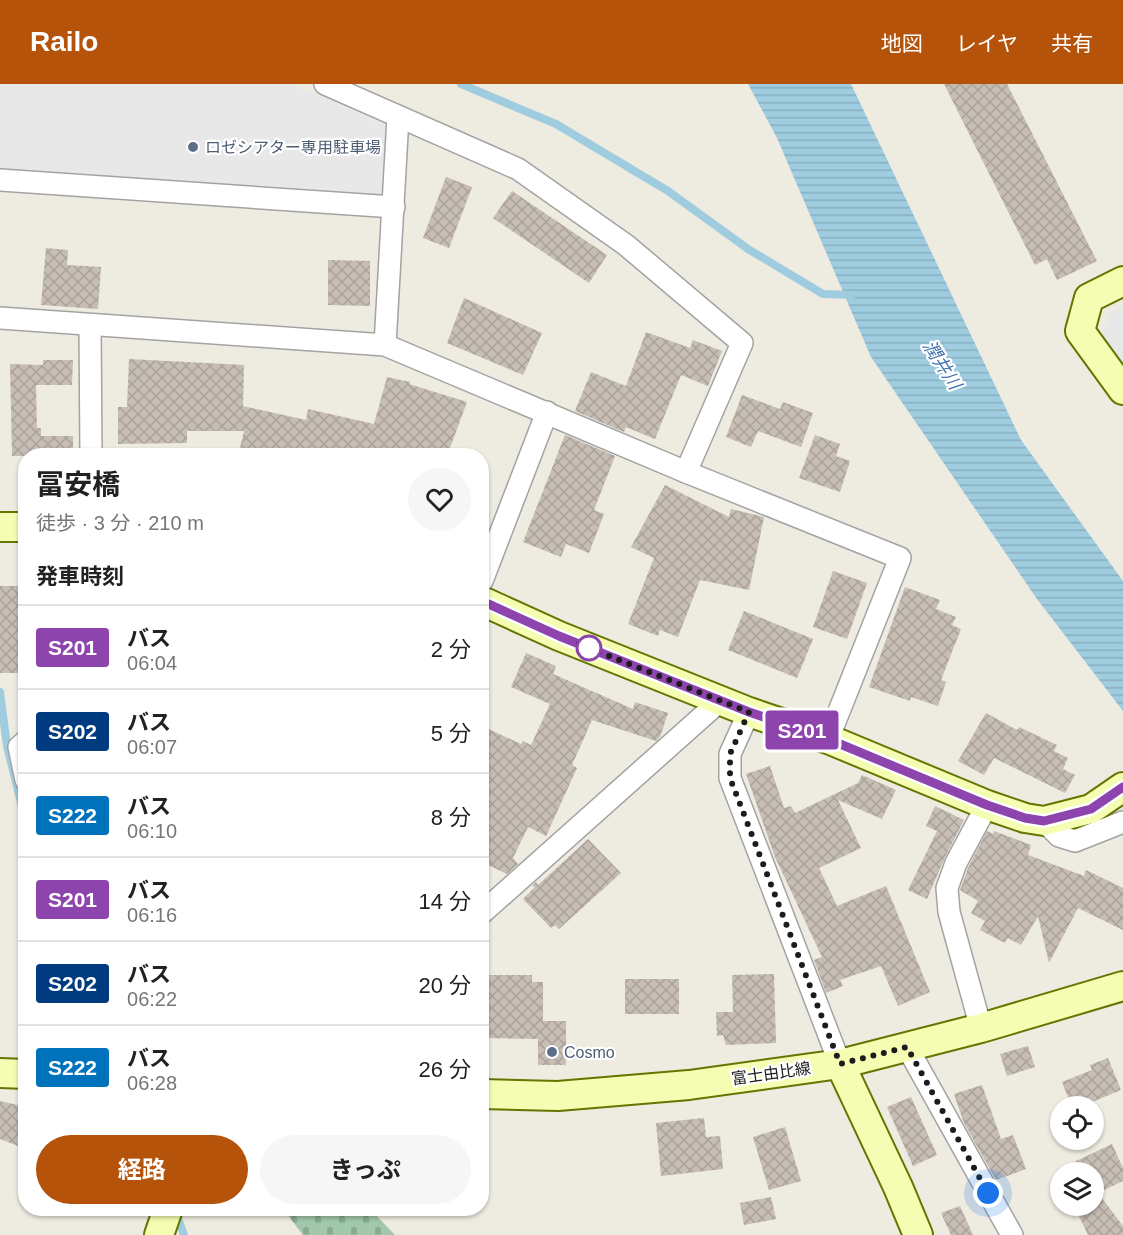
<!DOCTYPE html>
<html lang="ja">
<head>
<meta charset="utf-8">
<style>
  body { margin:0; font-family:Arial,"Noto Sans JP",sans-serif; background:#f6f6f6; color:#222; height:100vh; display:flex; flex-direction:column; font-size:22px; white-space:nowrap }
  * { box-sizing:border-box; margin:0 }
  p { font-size:20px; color:#767676 }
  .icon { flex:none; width:33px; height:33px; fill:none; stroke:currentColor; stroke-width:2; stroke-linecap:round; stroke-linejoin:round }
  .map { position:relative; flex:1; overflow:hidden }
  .side { position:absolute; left:18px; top:364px; width:471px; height:768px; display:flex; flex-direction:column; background:#fff; border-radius:24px; box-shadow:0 2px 4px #0004 }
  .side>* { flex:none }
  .badge { padding:0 12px; border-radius:4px; font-size:21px; line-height:39px }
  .controls { position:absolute; left:1050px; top:1012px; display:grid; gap:12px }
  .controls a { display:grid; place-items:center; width:54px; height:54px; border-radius:50%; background:#fff; box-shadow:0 2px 4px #0004; font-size:30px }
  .you { position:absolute; width:30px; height:30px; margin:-15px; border:4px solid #fff; border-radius:50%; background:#1a73e8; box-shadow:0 0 0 9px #1a73e833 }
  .map>.badge { position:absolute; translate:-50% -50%; box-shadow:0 0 0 3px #fff }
  h2 { padding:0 18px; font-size:22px; line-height:54px }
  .round { display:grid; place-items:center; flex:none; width:63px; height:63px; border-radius:32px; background:#f6f6f6 }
  .summary { display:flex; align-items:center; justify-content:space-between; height:102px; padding:0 18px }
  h1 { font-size:28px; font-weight:700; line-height:45px }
  .action { display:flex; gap:12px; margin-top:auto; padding:12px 18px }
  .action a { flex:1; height:69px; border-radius:36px; background:#b45309; color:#fff; font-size:24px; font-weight:700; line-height:69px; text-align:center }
  .action a+a { background:#f6f6f6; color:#222 }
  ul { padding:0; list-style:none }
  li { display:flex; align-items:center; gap:18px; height:84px; padding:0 18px; border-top:2px solid #e0e0e0 }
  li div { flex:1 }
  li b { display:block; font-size:22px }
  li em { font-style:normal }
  li .badge { min-width:66px; font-weight:700; text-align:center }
  header { display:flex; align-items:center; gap:36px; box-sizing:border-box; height:84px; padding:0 30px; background:#b45309; color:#fff }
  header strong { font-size:28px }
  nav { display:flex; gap:33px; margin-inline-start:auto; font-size:21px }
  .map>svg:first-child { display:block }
</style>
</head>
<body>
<header>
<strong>Railo</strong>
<nav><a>地図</a><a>レイヤ</a><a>共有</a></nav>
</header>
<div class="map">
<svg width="1123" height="1151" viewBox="0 0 1123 1151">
  <defs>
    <pattern id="cemetery-stones" width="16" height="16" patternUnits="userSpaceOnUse" patternTransform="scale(1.5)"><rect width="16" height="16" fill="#a1c8aa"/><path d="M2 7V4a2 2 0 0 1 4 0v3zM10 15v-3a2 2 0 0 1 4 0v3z" fill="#8aab92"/></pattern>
    <pattern id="water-rules" width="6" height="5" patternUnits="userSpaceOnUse" patternTransform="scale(1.5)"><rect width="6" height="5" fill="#9fccdf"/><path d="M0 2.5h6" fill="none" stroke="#88afbf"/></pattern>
    <pattern id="building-cross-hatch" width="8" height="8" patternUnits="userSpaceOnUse" patternTransform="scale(1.5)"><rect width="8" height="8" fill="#c6bdb4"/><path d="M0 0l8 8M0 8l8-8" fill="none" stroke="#aaa29a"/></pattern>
  </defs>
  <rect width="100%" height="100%" fill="#eeebe1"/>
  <!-- cemetery -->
  <path fill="url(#cemetery-stones)" d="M283,1125H370L395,1151H303Z"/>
  <!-- parking -->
  <g fill="#e8e8e8">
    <path d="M0,0H292L387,42L381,112L0,84Z"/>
    <path d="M1123,222V283L1102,254L1109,228Z"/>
  </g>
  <!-- water -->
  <path fill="url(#water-rules)" d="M748,0H851L1021,356L1123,497V627L1037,515L871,273L777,54Z"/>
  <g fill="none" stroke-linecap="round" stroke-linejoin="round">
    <!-- stream -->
    <g stroke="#9fccdf" stroke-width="8">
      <path d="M461,0L556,40L668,107L748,165L823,210L852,211"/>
      <path d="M0,608L7,662L26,739"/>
      <path d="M26,868L22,906L26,916"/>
      <path d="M176,1129L184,1151"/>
    </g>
  </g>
  <!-- building -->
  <g fill="url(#building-cross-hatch)">
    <path d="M944,0H1007L1097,177L1057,196L1047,175L1035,181Z"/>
    <path d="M446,93L472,103L449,164L423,154Z"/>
    <path d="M512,107L607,171L589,199L493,134Z"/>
    <path d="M46,164L68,166L67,181L101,183L98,225L41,221Z"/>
    <path d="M328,176L370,177V222L328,221Z"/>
    <path d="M464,214L542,249L523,291L447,259Z"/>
    <path d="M646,248L690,264L693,256L722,267L708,302L681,291L655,355L626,343L624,348L575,327L591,288L626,302Z"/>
    <path d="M129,275L244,281L243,322L306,336L308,325L374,340L387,293L410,298L409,300L467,318L447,372H255L239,368L244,347H187V359L118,360V323H127Z"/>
    <path d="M43,276H73L72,301H36L37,344H41V352H73V372H12L10,280L43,281Z"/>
    <path d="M742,311L780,325L783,318L813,329L801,363L758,347L751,363L726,353Z"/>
    <path d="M565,351L615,372L594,426L604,430L589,469L566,460L561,473L523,458Z"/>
    <path d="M815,351L840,360L836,372L850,377L840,408L799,394Z"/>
    <path d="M665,401L729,433L731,425L764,433L749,506L700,496L678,553L660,546L658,552L628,540L654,474L631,463Z"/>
    <path d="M833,487L867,499L847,555L813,543Z"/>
    <rect x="0" y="502" width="26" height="87"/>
    <path d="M905,503L940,516L936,525L956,533L952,541L961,545L941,596L946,598L938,622L911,613L910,617L869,603Z"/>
    <path d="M744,527L813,555L797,594L728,566Z"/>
    <path d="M526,569L556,582L553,590L633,625L635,618L668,629L660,653L656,657L592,636L572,681L577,684L546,752L528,743L513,774L518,780L507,790L482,778V642L521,660L523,657L531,661L550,620L511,603Z"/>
    <path d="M986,629L1017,646L1019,643L1057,661L1054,667L1068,674L1063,685L1075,691L1065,709L994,674L984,691L958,677Z"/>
    <path d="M770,682L784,724L791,722L795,729L858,699L862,691L896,706L882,735L838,716L861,764L819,784L837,822L886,802L930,908L898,922L881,882L840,896L843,902L826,909L814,876L822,873L775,773L746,690Z"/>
    <path d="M935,722L964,736L945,773L927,815L908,806L937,747L926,742Z"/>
    <path d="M987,747L993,750L994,747L1031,761L1028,771L1084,792L1086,786L1123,804V846L1078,824L1049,879L1038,832L1021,861L1008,854L1005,859L980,846L985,837L971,829L978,817L960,806L968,784Z"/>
    <path d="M588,755L621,789L559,845L555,841L551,844L523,815L535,803L532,802L536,798L538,801Z"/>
    <path d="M774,890L776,959L726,961L723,951L717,952L716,928H733L732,891Z"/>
    <path d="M482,891H532V898H543V937H566V981H538V955L482,954Z"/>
    <rect x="625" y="895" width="54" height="35"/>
    <path d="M1028,962L1035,983L1007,992L1000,970Z"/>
    <path d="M1108,974L1121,1006L1080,1023H1072L1062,998L1092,986L1090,981Z"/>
    <path d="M982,1001L1001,1055L1013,1051L1026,1085L996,1096L964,1039L954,1010Z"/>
    <path d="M911,1013L937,1071L913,1082L887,1023Z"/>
    <path d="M0,1017L26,1023V1065L0,1055Z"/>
    <path d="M704,1034L706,1053L720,1052L723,1085L661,1092L656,1039Z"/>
    <path d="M785,1043L801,1097L769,1106L753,1053Z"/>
    <path d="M1112,1060L1123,1084V1097L1098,1109L1123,1142V1151H1088L1074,1122H1094V1089H1060V1094L1057,1086Z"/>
    <path d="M771,1113L776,1135L744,1141L740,1119Z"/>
    <path d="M960,1122L973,1151H951L941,1129Z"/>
  </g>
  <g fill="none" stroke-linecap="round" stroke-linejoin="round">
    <!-- street casing -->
    <g stroke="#a3a3a3" stroke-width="24">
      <g id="street">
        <path d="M325,0L518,85L626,161L742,259L686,388"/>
        <path d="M0,96L394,123"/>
        <path d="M0,234L385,261L686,388L900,474L828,655"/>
        <path d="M90,242L91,372"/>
        <path d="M385,261L398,33"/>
        <path d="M482,497L547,328"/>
        <path d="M749,628L730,670V694L840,980"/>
        <path d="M26,657L19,663L26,696"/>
        <path d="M1044,737L1059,752L1075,757L1123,738"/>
        <path d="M482,829L721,616"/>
        <path d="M981,944L949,828L947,804L956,779L987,721"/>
        <path d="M907,963L1012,1151"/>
      </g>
    </g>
    <!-- secondary casing -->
    <g stroke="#627600" stroke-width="32">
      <g id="secondary">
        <path d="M1123,197L1089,214L1080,247L1123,306"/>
        <path d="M0,443H26"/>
        <path d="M482,517L559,552L749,628L828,655L987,721L1025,734L1044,737L1091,725L1123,703"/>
        <path d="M840,980L898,1103L918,1151"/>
        <path d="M0,989L26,990"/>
        <path d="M482,1010L558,1012L689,1001L840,980L981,944L1123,902"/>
        <path d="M159,1151L168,1125"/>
      </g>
    </g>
    <!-- street -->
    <use href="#street" stroke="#fff" stroke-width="21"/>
    <!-- secondary -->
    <use href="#secondary" stroke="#f4fdb1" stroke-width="28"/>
  </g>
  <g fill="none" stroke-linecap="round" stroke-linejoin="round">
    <!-- line casing -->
    <g stroke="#fff" stroke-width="14">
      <path id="line" d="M482,517L559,552L749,628L828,655L987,721L1025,734L1044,737L1091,725L1123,703"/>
    </g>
    <!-- line -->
    <use href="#line" stroke="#8e44ad" stroke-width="9"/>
    <!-- walk -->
    <path stroke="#1c1c1c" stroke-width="6" stroke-dasharray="0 10.8" d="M589,564L579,560L749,628L730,670V694L840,980L907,963L988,1109"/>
  </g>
  <!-- markers -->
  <g fill="#5c6f8a" stroke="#fff" stroke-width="2">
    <circle cx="193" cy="63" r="6"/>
    <circle cx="552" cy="968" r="6"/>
  </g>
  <circle fill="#fff" stroke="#8e44ad" stroke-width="3" cx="589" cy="564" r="12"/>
  <g text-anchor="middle" stroke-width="4.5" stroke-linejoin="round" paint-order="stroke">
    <!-- service labels -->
    <g font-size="16" fill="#4e5e75" stroke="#fff" text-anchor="start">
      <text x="205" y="69">ロゼシアター専用駐車場</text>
      <text x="564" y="974">Cosmo</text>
    </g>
    <!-- street labels -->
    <g font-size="16" fill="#1c1c1c" stroke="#fff">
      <text transform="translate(771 989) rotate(-8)" y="6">富士由比線</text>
    </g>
    <!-- water labels -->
    <g font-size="18" font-style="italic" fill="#4473b0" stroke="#fff">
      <text transform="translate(942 281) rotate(57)" y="6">潤井川</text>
    </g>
  </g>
</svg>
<div class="controls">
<a><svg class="icon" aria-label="locate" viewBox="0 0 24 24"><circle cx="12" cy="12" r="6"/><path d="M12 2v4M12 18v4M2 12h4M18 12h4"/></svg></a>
<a><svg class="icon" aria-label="layers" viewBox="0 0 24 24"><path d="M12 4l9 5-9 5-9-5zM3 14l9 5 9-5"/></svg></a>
</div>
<div class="you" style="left:988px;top:1109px"></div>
<b class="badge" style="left:802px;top:646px;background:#8e44ad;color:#fff">S201</b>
<section class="side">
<div class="summary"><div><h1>冨安橋</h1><p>徒歩 · 3 分 · 210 m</p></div><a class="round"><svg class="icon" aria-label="heart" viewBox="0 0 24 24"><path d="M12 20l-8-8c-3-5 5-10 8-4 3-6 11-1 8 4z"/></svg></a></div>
<h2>発車時刻</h2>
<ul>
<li><span class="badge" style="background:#8e44ad;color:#fff">S201</span><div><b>バス</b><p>06:04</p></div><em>2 分</em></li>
<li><span class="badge" style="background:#003b80;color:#fff">S202</span><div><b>バス</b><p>06:07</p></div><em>5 分</em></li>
<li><span class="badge" style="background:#0072bc;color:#fff">S222</span><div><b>バス</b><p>06:10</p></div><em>8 分</em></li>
<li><span class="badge" style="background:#8e44ad;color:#fff">S201</span><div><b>バス</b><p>06:16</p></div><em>14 分</em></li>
<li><span class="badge" style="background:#003b80;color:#fff">S202</span><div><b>バス</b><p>06:22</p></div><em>20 分</em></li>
<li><span class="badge" style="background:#0072bc;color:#fff">S222</span><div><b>バス</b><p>06:28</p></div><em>26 分</em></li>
</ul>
<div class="action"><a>経路</a><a>きっぷ</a></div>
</section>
</div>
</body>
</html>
